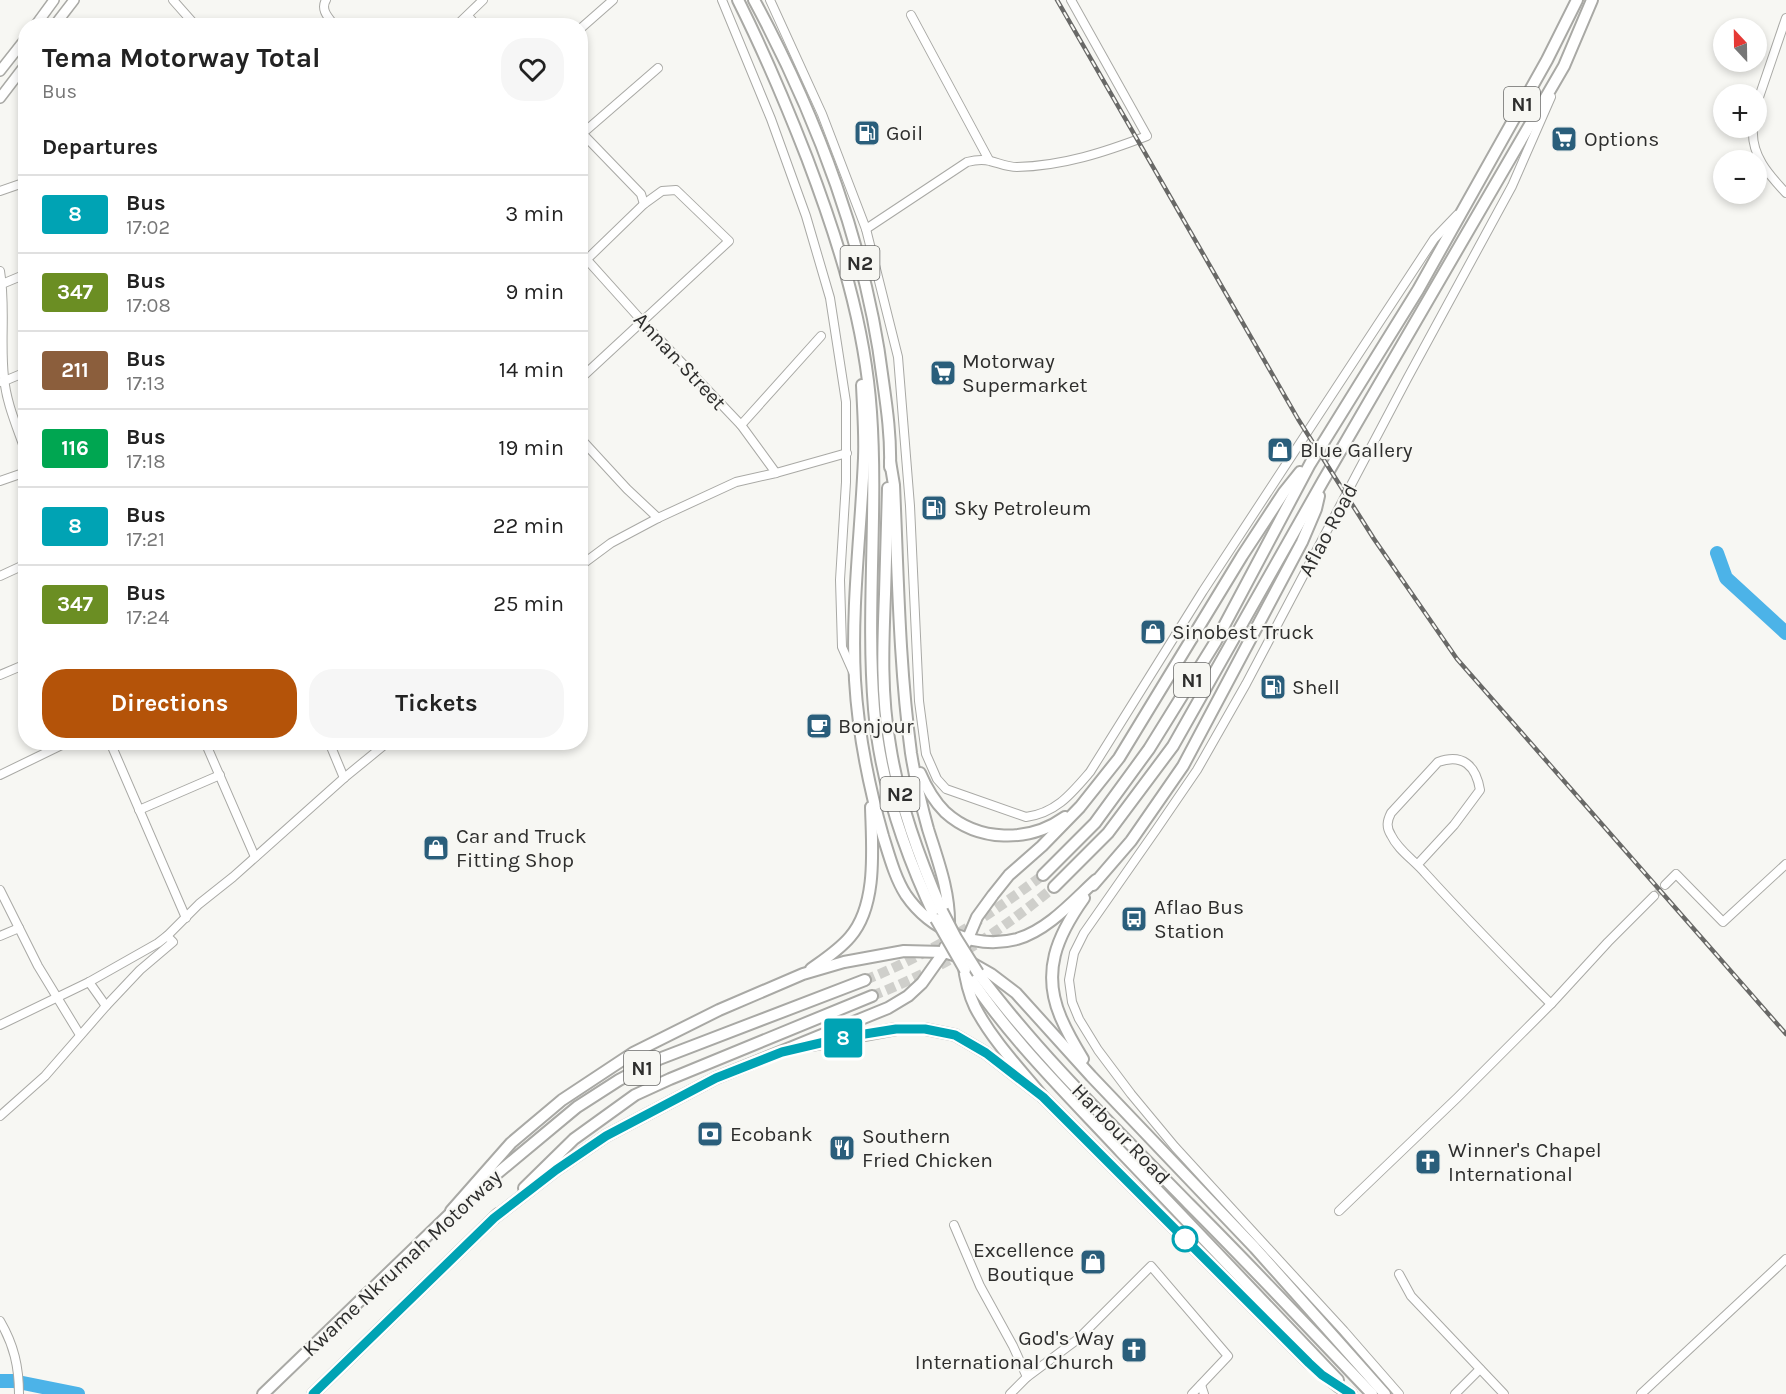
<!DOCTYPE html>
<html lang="en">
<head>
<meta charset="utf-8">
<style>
  body { margin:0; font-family:Karla,sans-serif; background:#f6f6f6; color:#222; height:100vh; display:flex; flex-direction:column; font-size:22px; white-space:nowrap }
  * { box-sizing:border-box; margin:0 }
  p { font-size:20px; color:#767676 }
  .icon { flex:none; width:33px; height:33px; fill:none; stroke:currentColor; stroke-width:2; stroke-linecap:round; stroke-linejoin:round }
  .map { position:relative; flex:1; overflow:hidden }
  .side { position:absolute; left:18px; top:18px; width:570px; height:732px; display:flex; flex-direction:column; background:#fff; border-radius:24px; box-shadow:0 3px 9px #0003 }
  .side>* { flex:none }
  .badge { padding:0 12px; border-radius:4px; font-size:21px; line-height:39px }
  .needle { width:39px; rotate:338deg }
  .controls { position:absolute; left:1713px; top:18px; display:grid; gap:12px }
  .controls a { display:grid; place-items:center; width:54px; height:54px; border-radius:50%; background:#fff; box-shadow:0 3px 9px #0003; font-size:30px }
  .map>.badge { position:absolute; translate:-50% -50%; box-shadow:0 0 0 3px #fff }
  h2 { padding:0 24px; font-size:22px; line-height:54px }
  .round { display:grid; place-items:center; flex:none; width:63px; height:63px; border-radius:24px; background:#f6f6f6 }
  .headline { display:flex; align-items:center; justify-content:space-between; height:102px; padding:0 24px }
  h1 { font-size:28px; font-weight:700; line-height:45px }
  .action { display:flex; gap:12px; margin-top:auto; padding:12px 24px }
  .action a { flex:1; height:69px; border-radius:24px; background:#b45309; color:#fff; font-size:24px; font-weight:700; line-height:69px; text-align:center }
  .action a+a { background:#f6f6f6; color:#222 }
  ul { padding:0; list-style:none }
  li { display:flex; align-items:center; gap:18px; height:78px; padding:0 24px; border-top:2px solid #e0e0e0 }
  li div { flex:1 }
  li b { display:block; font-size:22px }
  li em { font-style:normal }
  li .badge { min-width:66px; font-weight:700; text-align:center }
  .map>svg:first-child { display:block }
</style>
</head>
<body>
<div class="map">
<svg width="1786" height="1394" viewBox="0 0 1786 1394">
  <rect width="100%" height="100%" fill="#f7f7f3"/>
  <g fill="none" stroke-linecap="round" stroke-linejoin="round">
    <!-- river -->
    <g stroke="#4cb3e8" stroke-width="14">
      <path d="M1717,553L1726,578L1786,633"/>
      <path d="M0,1381H13L78,1394"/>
    </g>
    <!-- minor-tunnel -->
    <path stroke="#cfcfcb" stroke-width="8" stroke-dasharray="8 4" stroke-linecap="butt" d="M1654,896L1665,885"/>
    <!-- highway-tunnel -->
    <g stroke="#cfcfcb" stroke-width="10" stroke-dasharray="10 5" stroke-linecap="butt">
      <path d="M865,980C931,954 987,917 1043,875"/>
      <path d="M872,996C943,968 995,936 1054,887"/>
    </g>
    <!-- minor casing -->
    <g stroke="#a9a9a5" stroke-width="10">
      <g id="minor">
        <path d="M173,0L196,26"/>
        <path d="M326,0C320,10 329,18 335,26"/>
        <path d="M722,0L771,119L806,216L830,298L846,402V482L840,580L842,647L854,674"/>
        <path d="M770,0L822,114L866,229L898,357L910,506L919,701L926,754L937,779L946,789L1026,817C1056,813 1071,794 1090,772L1203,591L1367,341L1434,239L1457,215"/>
        <path d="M911,15L989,160"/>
        <path d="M468,16L477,26"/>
        <path d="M456,26L483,0"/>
        <path d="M580,29L613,0"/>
        <path d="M1756,106L1786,18"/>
        <path d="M1753,128C1751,155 1768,174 1786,193"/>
        <path d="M580,131L641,194L644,204"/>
        <path d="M583,133L658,68"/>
        <path d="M0,191L26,182"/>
        <path d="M866,229L967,162C975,160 982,159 990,161C999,163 1007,167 1017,167C1063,166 1105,152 1147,136L1071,0"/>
        <path d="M580,252L642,321L741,425L776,473"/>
        <path d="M580,266L644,204L662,191L676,190L729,241L580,379"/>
        <path d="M0,271C6,306 0,342 4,377C6,403 18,429 26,453"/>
        <path d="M2,284L26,274"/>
        <path d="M2,382L26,372"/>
        <path d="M741,425L821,336"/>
        <path d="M580,438L627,489L658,518"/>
        <path d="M0,481L26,472"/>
        <path d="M580,566L611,543L658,518L736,482L776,473L847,453"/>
        <path d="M0,576L26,564"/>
        <path d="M0,675L26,664"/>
        <path d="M110,742L186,918"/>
        <path d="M205,742L255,857"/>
        <path d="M329,742L344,778"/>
        <path d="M0,775L68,742"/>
        <path d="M139,810L220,775"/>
        <path d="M1418,864L1454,825L1480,790C1476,766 1463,753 1438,762L1391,813C1387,821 1386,827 1391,835C1398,850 1414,860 1425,873C1466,918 1508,961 1551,1004"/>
        <path d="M1665,885L1676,874L1723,922L1786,864"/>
        <path d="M0,890L38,966L80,1035"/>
        <path d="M0,936L19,928"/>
        <path d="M89,982L106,1006"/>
        <path d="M0,1025L89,982L158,943L167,936L199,904L233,877L344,778L388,742"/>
        <path d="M0,1116L45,1076L106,1006L140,970L173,942L167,936"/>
        <path d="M1339,1211L1457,1098L1551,1004L1608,942L1654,896"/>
        <path d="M954,1225L980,1286L1013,1346L1027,1377"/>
        <path d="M1399,1274L1411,1296L1504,1394"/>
        <path d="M0,1321C14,1345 19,1367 19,1394"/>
        <path d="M1201,1385L1204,1394"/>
        <path d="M1010,1394L1027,1377L1078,1339L1151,1266L1228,1356L1192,1394"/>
        <path d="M1399,1394L1344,1331L1175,1147L1131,1094L1098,1050L1079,1019L1072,1002L1069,980L1074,953L1084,933L1156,830L1197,770L1246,684L1407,379L1512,186L1551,97"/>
        <path d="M1455,1394L1480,1369"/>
        <path d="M1641,1394L1786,1259"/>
      </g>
    </g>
    <!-- major casing -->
    <g stroke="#a9a9a5" stroke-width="12">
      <g id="major">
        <path d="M35,26L54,0"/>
        <path d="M54,26L74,0"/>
        <path d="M0,71L26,38"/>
        <path d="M0,98L26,64"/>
      </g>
    </g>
    <!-- highway casing -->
    <g stroke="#a9a9a5" stroke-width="14">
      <g id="highway">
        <path d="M738,0C764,52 786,104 807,158C838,240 865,324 871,412C878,511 866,611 874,709C880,782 905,854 936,919"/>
        <path d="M754,0C817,117 867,249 883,381C887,409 891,438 890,467"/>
        <path d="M862,385C863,409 865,434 864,458C861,532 851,606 855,680C858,731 869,787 883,836C889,855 895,878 906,895C930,930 975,950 1017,939C1048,930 1073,901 1096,880"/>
        <path d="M890,461L894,485C898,574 899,664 911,753C915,778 921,804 928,829C938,861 950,892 949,926"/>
        <path d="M888,488C887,524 886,559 885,594C883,644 881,695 890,745C899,803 919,857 942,911"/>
        <path d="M920,773C926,787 934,801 945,812C978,842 1029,843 1065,817"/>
        <path d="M1043,875L1095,823L1149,749L1216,641L1310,464L1418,290L1547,60L1577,0"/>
        <path d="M1093,885L1131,841L1183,766L1302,542L1316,509L1319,496"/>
        <path d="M1054,887L1108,833L1173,746L1323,481L1564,66L1592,0"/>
        <path d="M966,943L977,917L993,895L1009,875L1042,846L1080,807L1119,758L1242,556L1284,492L1300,472"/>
        <path d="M963,961C965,977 968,993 975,1007C992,1040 1020,1069 1043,1097"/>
        <path d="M811,969C825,959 839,950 850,937C878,905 872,846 871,807"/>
        <path d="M967,973C1010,1039 1068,1095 1121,1152C1193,1228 1266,1304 1338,1380"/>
        <path d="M978,973C1040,1056 1116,1129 1189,1204C1251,1266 1311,1330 1372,1394"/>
        <path d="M811,1045L896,1029H925L955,1035L986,1053L1043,1097L1309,1363L1339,1387L1351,1394"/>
        <path d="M1083,1059C1075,1046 1067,1032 1061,1018C1041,972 1057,936 1084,898"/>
        <path d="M524,1188L574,1139L635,1095L670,1079L872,996"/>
        <path d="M476,1191L577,1107L619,1080L659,1059L865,980"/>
        <path d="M451,1211L511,1143L562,1100L633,1053L719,1010L803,974L844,962L904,951L944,952L963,958L991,974L1016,993L1091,1076L1255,1248L1385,1394"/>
        <path d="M494,1218L556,1170L606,1136L716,1078L888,1008L908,996L922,983L944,952L945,947"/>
        <path d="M263,1394L457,1207"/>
        <path d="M313,1394L498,1214"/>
      </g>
    </g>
    <!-- minor -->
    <use href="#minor" stroke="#fff" stroke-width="8"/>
    <!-- major -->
    <use href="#major" stroke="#fff" stroke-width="9"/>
    <!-- highway -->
    <use href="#highway" stroke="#fff" stroke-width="10"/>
    <!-- rail casing -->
    <g stroke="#696967" stroke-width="4.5">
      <path id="rail" d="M1057,0L1298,419L1374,539L1457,659L1786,1034"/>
    </g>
    <!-- rail -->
    <use href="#rail" stroke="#f7f7f3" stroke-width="2" stroke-dasharray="7" stroke-linecap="butt"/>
    <!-- highway-bridge casing -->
    <g stroke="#a9a9a5" stroke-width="14" stroke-linecap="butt">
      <g id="highway-bridge">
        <path d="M942,911L956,938L978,973"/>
        <path d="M936,919L965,970"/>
      </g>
    </g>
    <!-- highway-bridge -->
    <use href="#highway-bridge" stroke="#fff" stroke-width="10"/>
  </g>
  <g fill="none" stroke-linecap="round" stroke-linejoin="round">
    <!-- line casing -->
    <g stroke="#fff" stroke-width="14">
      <path id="line" d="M313,1394L494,1218L556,1170L606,1136L716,1078L782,1052L846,1037L896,1029H925L955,1035L986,1053L1043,1097L1309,1363L1322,1375L1351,1394"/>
    </g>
    <!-- line -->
    <use href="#line" stroke="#00a3b4" stroke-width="9"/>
  </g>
  <!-- icons -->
  <defs>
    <g id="fuel-square" transform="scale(1.35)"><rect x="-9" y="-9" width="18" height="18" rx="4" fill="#2a5e7b" stroke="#f7f7f3"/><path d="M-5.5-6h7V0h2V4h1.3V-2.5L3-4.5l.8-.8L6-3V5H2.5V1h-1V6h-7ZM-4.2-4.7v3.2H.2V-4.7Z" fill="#fff"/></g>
    <g id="supermarket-square" transform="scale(1.35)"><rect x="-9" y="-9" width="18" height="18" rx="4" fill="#2a5e7b" stroke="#f7f7f3"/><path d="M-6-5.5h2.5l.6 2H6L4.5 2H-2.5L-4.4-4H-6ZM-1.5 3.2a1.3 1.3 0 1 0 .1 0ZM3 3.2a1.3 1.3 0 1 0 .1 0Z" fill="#fff"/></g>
    <g id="shop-square" transform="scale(1.35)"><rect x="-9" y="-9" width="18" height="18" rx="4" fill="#2a5e7b" stroke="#f7f7f3"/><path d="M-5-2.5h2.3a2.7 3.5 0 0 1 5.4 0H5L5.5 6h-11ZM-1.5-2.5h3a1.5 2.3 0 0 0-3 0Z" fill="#fff"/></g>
    <g id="cafe-square" transform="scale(1.35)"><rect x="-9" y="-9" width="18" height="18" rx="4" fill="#2a5e7b" stroke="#f7f7f3"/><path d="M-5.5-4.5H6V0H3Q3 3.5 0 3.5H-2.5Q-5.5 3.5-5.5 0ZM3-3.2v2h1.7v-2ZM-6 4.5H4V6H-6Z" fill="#fff"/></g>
    <g id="bus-square" transform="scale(1.35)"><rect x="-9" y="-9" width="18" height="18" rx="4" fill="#2a5e7b" stroke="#f7f7f3"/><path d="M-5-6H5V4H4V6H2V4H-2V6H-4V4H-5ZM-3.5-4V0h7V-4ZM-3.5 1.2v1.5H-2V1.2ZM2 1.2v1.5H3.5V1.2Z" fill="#fff"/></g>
    <g id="bank-square" transform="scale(1.35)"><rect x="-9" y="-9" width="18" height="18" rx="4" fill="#2a5e7b" stroke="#f7f7f3"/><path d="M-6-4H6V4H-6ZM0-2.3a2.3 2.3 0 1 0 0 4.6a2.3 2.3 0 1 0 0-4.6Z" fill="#fff"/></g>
    <g id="restaurant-square" transform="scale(1.35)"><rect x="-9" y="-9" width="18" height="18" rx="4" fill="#2a5e7b" stroke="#f7f7f3"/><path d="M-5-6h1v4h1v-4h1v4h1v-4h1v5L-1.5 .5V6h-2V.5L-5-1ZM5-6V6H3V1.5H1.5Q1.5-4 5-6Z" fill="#fff"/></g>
    <g id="church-square" transform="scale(1.35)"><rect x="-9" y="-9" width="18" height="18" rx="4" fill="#2a5e7b" stroke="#f7f7f3"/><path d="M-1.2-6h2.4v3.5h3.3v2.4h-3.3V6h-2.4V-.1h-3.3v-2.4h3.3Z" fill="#fff"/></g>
  </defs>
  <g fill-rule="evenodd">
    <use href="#fuel-square" x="867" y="133"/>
    <use href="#supermarket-square" x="1564" y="139"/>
    <use href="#supermarket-square" x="943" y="373"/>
    <use href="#shop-square" x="1280" y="450"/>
    <use href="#fuel-square" x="934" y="508"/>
    <use href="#shop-square" x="1153" y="632"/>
    <use href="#fuel-square" x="1273" y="687"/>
    <use href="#cafe-square" x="819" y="726"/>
    <use href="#shop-square" x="436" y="848"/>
    <use href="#bus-square" x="1134" y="919"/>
    <use href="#bank-square" x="710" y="1134"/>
    <use href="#restaurant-square" x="842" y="1148"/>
    <use href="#church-square" x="1428" y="1162"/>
    <use href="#shop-square" x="1093" y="1262"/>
    <use href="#church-square" x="1134" y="1350"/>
  </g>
  <!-- markers -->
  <circle fill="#fff" stroke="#00a3b4" stroke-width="3" cx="1185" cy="1239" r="12"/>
  <g text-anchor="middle" stroke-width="4.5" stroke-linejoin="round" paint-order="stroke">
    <!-- shield labels -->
    <g fill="#f7f7f3" stroke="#6a6a68" stroke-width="1.5">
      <rect x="1504" y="87" width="36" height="34" rx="4.5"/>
      <rect x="840.5" y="246" width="39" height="34" rx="4.5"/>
      <rect x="1174" y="663" width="36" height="34" rx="4.5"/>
      <rect x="880.5" y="777" width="39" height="34" rx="4.5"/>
      <rect x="624" y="1051" width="36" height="34" rx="4.5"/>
    </g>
    <g font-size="20" font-weight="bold" fill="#2e2e2d">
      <text x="1522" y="111">N1</text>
      <text x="860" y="270">N2</text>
      <text x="1192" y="687">N1</text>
      <text x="900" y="801">N2</text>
      <text x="642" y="1075">N1</text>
    </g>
    <!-- poi labels -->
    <g font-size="21" fill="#2e2e2d" stroke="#f7f7f3" text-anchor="start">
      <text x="886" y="140">Goil</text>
      <text x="1584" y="146">Options</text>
      <text x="962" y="368">Motorway<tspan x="962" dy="24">Supermarket</tspan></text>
      <text x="1300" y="457">Blue Gallery</text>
      <text x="954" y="515">Sky Petroleum</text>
      <text x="1172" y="639">Sinobest Truck</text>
      <text x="1292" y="694">Shell</text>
      <text x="838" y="733">Bonjour</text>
      <text x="456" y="843">Car and Truck<tspan x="456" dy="24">Fitting Shop</tspan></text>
      <text x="1154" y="914">Aflao Bus<tspan x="1154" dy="24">Station</tspan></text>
      <text x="730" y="1141">Ecobank</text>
      <text x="862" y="1143">Southern<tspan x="862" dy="24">Fried Chicken</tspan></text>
      <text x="1448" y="1157">Winner's Chapel<tspan x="1448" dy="24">International</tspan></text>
      <text x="1074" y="1257" text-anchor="end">Excellence<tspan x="1074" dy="24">Boutique</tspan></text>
      <text x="1114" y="1345" text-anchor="end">God's Way<tspan x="1114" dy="24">International Church</tspan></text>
    </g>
    <!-- street labels -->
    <g font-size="21" fill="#2e2e2d" stroke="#f7f7f3">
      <text transform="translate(680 361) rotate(47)" y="7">Annan Street</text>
      <text transform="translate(1328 530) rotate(-62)" y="7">Aflao Road</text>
      <text transform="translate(1121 1134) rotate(46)" y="7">Harbour Road</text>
      <text transform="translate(402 1263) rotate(-43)" y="7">Kwame Nkrumah Motorway</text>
    </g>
  </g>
</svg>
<div class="controls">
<a><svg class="needle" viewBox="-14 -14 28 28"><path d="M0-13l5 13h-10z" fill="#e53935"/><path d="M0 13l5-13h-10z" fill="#767676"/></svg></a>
<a>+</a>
<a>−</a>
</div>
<b class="badge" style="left:843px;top:1038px;background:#00a3b4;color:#fff">8</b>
<section class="side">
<div class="headline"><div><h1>Tema Motorway Total</h1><p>Bus</p></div><a class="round"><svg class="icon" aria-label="heart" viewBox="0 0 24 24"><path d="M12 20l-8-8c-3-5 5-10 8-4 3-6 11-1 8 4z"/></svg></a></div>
<h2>Departures</h2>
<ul>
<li><span class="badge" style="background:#00a3b4;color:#fff">8</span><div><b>Bus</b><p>17:02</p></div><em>3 min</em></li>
<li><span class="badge" style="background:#6b8e23;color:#fff">347</span><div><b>Bus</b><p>17:08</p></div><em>9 min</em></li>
<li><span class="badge" style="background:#8b5e3c;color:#fff">211</span><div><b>Bus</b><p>17:13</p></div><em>14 min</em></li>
<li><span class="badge" style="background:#00a651;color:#fff">116</span><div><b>Bus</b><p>17:18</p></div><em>19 min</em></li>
<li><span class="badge" style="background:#00a3b4;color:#fff">8</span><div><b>Bus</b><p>17:21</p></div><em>22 min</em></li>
<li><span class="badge" style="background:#6b8e23;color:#fff">347</span><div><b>Bus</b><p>17:24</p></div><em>25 min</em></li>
</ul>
<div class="action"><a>Directions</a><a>Tickets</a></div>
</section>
</div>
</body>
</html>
